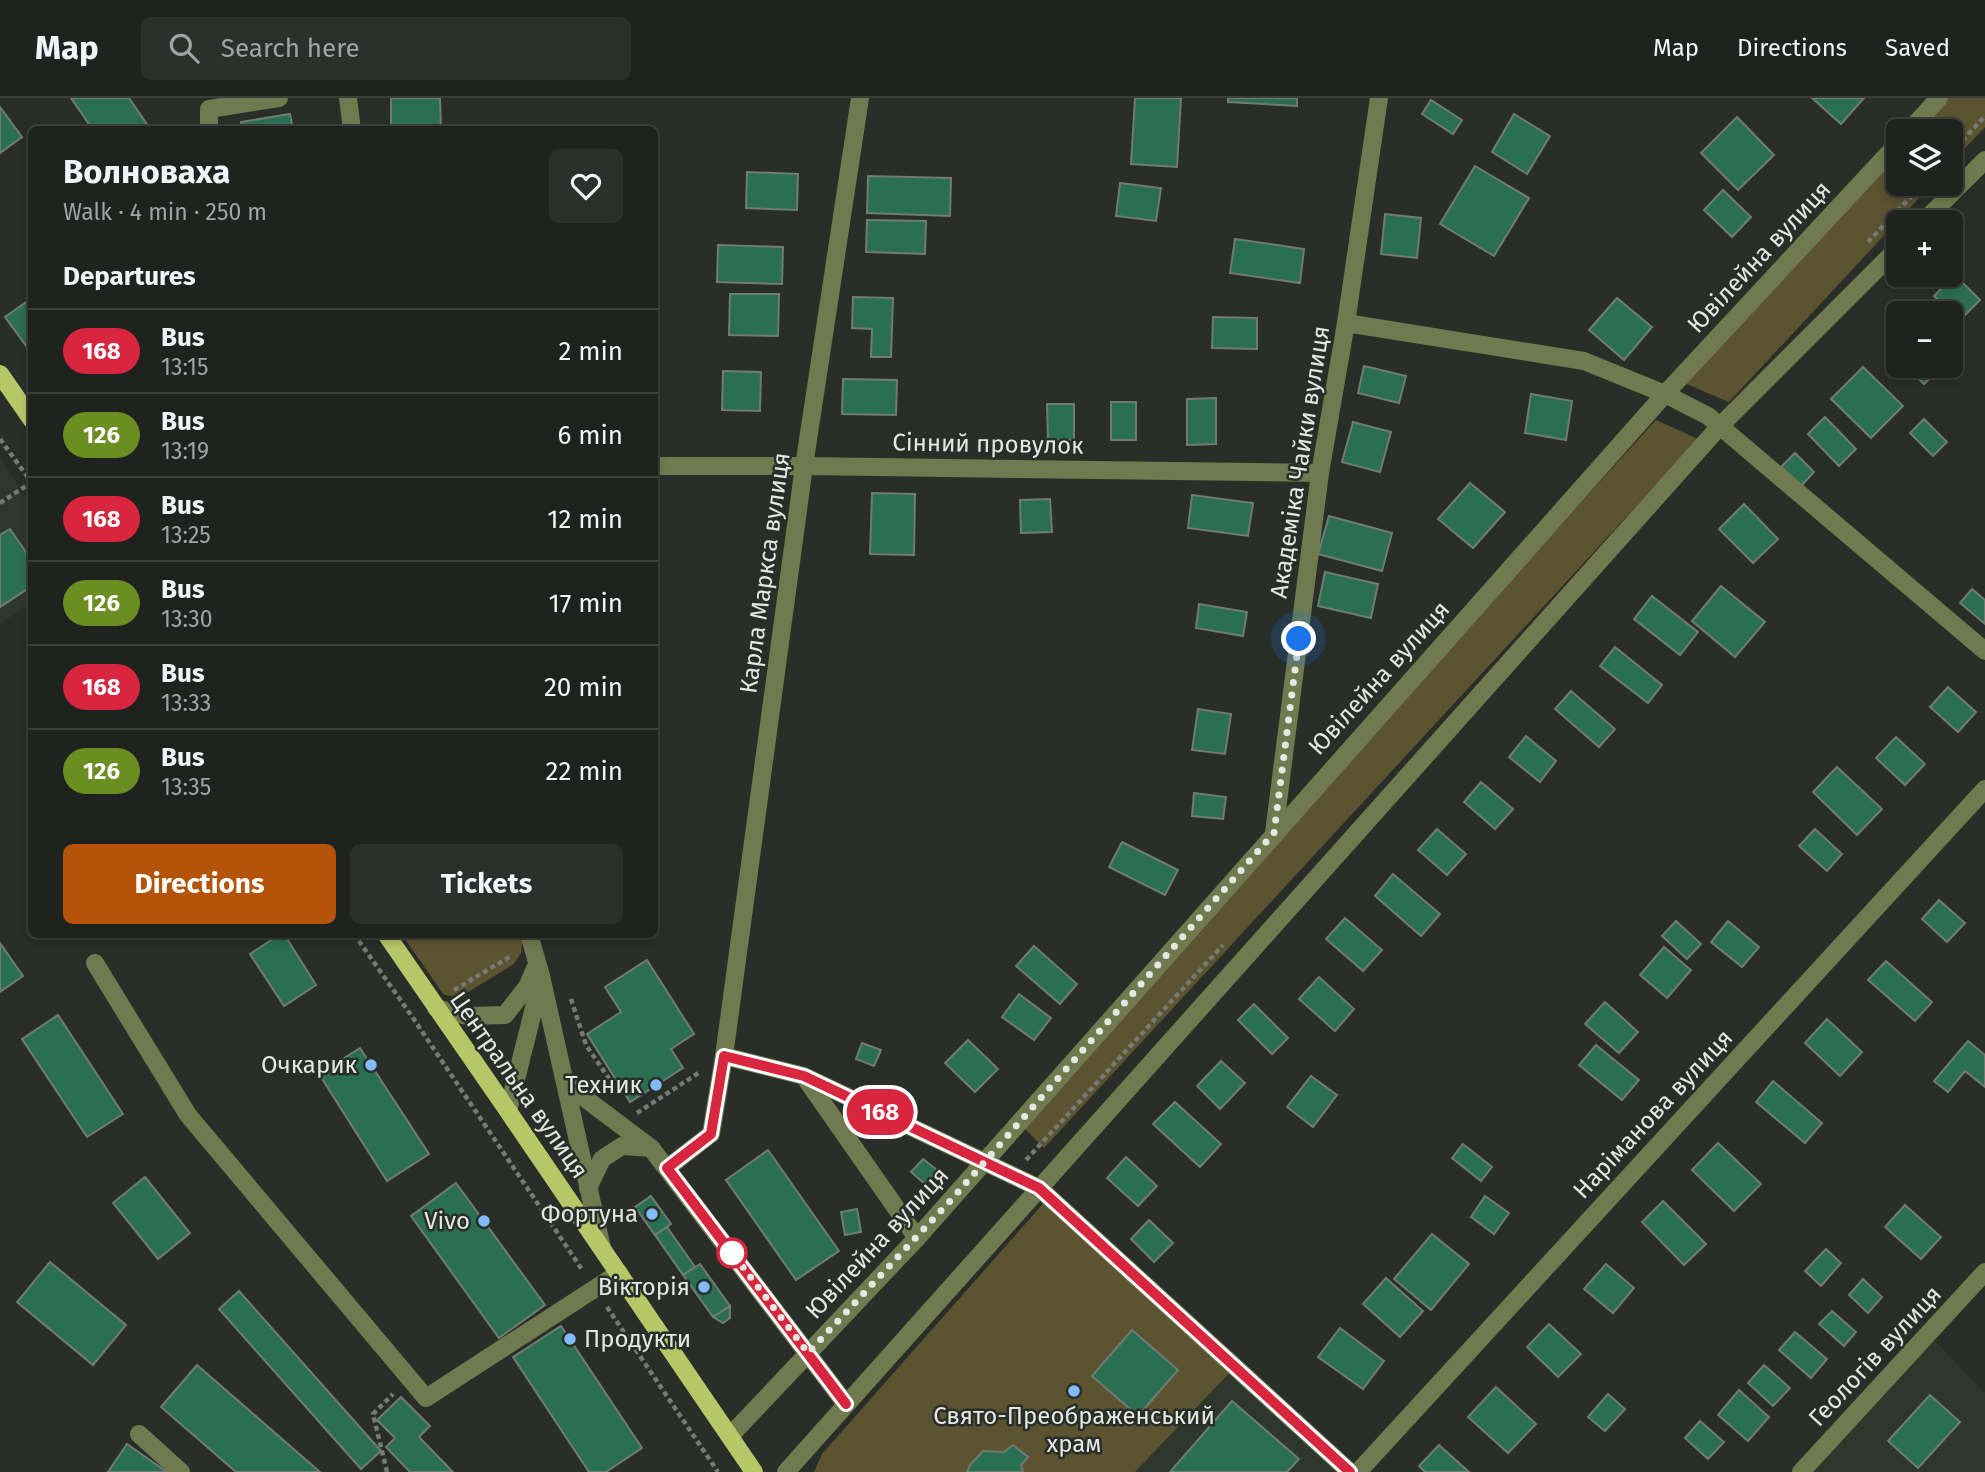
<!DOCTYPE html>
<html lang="en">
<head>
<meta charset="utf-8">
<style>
  body { margin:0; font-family:"Fira Sans",sans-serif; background:#2c2f2b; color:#f1f3f6; height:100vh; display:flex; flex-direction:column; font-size:26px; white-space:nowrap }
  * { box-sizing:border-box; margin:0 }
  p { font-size:23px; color:#a1a4a4 }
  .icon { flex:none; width:38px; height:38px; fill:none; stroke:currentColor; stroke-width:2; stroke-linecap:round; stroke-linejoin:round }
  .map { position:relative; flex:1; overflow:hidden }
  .panel { position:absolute; left:28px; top:28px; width:630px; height:812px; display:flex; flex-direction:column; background:#1f221e; border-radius:10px; box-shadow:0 4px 10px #0003,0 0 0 2px #3c3f3c }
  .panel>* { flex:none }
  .badge { padding:0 14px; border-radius:23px; font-size:24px; line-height:46px }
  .fabs { position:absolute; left:1886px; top:21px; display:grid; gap:14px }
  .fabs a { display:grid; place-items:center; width:77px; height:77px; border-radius:10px; background:#1f221e; box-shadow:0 4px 10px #0003,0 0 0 2px #3c3f3c; font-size:35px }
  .you { position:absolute; width:35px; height:35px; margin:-18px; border:5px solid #fff; border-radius:50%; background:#1a73e8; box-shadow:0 0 0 10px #1a73e833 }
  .map>.badge { position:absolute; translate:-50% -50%; box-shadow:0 0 0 4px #fff }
  h2 { padding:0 35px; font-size:26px; line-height:63px }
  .round { display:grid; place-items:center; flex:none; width:74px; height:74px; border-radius:10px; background:#2c2f2b }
  .overview { display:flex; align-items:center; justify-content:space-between; height:119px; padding:0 35px }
  h1 { font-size:33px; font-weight:700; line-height:52px }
  .cta { display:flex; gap:14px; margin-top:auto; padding:14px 35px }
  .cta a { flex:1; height:80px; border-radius:10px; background:#b45309; color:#fff; font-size:28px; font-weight:700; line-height:80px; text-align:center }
  .cta a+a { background:#2c2f2b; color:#f1f3f6 }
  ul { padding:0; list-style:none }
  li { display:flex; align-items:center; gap:21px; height:84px; padding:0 35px; border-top:2px solid #3c3f3c }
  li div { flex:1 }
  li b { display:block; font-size:26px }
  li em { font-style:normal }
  li .badge { min-width:77px; font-weight:700; text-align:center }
  header { display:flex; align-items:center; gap:42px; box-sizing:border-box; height:98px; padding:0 35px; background:#1f221e; border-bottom:2px solid #3c3f3c }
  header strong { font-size:33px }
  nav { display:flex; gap:38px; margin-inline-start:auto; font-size:24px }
  .search { width:490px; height:63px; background:#2c2f2b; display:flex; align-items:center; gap:18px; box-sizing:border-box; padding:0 24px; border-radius:10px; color:#a1a4a4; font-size:26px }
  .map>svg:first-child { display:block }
</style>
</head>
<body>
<header>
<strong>Map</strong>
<div class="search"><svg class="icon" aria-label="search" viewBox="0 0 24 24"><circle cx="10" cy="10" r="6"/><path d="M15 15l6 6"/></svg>Search here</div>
<nav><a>Map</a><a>Directions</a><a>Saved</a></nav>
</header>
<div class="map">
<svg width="1985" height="1374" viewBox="0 0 1985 1374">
  <rect width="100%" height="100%" fill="#292e28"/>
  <!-- built -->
  <g fill="#2e372c">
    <path d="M0,361L32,408L31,505L0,526Z"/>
    <path d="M1928,1236L1985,1295V1374H1801Z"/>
    <path d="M1235,1269L1350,1374H1135Z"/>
  </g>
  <!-- green -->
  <g fill="#5c5330">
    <path d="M1946,0H1985V29L1951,65V33H1915Z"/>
    <path d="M1899,51V86H1932L1729,304L1684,285Z"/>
    <path d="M1656,322L1698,341L1044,1050L1018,1024Z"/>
    <path d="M402,837H523L521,855L514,866L460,899L444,897Z"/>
    <path d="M1049,1099L1235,1269L1135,1374H814L822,1356Z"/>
  </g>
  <!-- building -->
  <g fill="#2b6f52" stroke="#727a76" stroke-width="2">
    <path d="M71,0H129L151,32H93Z"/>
    <path d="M391,0H440L441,32H391Z"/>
    <path d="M1135,0H1181L1177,69L1131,66Z"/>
    <path d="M1228,0H1297V8L1228,4Z"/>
    <path d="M1812,0H1864L1841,26Z"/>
    <path d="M1431,2L1462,22L1453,36L1422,16Z"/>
    <path d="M0,9L22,39L0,55Z"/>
    <path d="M290,16L293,32H243L241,24Z"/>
    <path d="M1514,16L1550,38L1527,76L1492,54Z"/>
    <path d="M1737,19L1774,57L1738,92L1701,55Z"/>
    <path d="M1475,68L1529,100L1494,158L1440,126Z"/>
    <path d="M747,74L798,76L797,112L746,110Z"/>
    <path d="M868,78L951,80L950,118L867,115Z"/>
    <path d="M1120,85L1161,90L1156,123L1116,118Z"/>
    <path d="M1723,92L1751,119L1732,139L1704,112Z"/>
    <path d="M1385,116L1421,120L1417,160L1381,156Z"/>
    <path d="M867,122L926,123L925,156L866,154Z"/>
    <path d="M1235,141L1304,151L1300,185L1230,175Z"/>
    <path d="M718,147L783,149L782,186L717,184Z"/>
    <path d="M1955,177L1980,202L1959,223L1934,198Z"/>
    <path d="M730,196H779L778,238L729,237Z"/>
    <path d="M853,199L893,200L891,259H871L872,231L852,230Z"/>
    <path d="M32,200V256L5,219Z"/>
    <path d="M1617,200L1652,229L1624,262L1589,232Z"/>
    <path d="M1213,219L1257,220V251L1212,250Z"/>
    <path d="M1899,238V261L1887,250Z"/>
    <path d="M1364,268L1406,278L1399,305L1358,295Z"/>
    <path d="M1906,268H1942L1924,286Z"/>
    <path d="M1863,269L1903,308L1871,340L1831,301Z"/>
    <path d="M723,273L761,274L760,313L722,312Z"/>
    <path d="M843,281L897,282L896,317L842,316Z"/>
    <path d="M1531,296L1572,303L1566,342L1525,335Z"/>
    <path d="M1216,300V346L1187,347V301Z"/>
    <rect x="1111" y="304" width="25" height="38"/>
    <path d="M1047,306H1074V342L1048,343Z"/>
    <path d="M1825,319L1856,351L1839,368L1808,336Z"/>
    <path d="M1924,321L1947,344L1933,358L1910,335Z"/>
    <path d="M1353,324L1391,334L1380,374L1342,364Z"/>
    <path d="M1795,355L1814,374L1801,388L1781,369Z"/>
    <path d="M1470,385L1505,414L1473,450L1438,421Z"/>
    <path d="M872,395L915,396L914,457L870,456Z"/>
    <path d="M1192,397L1253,405L1248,438L1188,430Z"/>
    <path d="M1050,401L1052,434L1021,435L1020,402Z"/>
    <path d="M1744,406L1778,441L1753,465L1719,431Z"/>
    <path d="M1329,418L1392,435L1382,473L1318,456Z"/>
    <path d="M10,431L32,463V488L0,509V437Z"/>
    <path d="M1325,474L1378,486L1371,520L1318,508Z"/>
    <path d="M1721,488L1765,524L1735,559L1692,523Z"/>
    <path d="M1972,491L1985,502V526L1960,505Z"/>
    <path d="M1652,498L1698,534L1680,557L1634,521Z"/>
    <path d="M1199,506L1247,514L1243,538L1196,530Z"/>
    <path d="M1615,549L1662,587L1648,605L1600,568Z"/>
    <path d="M1948,589L1976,614L1958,634L1930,609Z"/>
    <path d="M1571,593L1615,631L1599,649L1555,611Z"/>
    <path d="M1198,611L1231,616L1225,656L1192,652Z"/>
    <path d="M1526,638L1556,663L1540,684L1509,659Z"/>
    <path d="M1896,639L1925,666L1905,687L1876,660Z"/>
    <path d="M1837,669L1882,711L1857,737L1813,694Z"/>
    <path d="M1481,684L1513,711L1495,731L1464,704Z"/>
    <path d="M1194,695L1226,699L1223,721L1192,718Z"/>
    <path d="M1437,731L1466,756L1447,777L1418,752Z"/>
    <path d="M1815,731L1842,756L1827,773L1799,748Z"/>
    <path d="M1122,744L1178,772L1165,797L1109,769Z"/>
    <path d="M1393,776L1440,816L1421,838L1375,798Z"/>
    <path d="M1939,802L1965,825L1947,844L1922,821Z"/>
    <path d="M1345,820L1382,852L1363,873L1326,841Z"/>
    <path d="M1676,823L1701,846L1687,861L1662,838Z"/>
    <path d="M1728,823L1759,849L1742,869L1711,844Z"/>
    <path d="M280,836H284L316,887L284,908L250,856Z"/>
    <path d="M0,845L23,878L0,894Z"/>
    <path d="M1034,848L1077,886L1060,906L1016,868Z"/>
    <path d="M1664,849L1691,872L1667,900L1640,877Z"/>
    <path d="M647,862L694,936L671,951L683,970L630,1004L587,936L621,914L605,889Z"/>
    <path d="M1886,863L1932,904L1915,923L1868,882Z"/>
    <path d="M1319,879L1354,911L1335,933L1299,901Z"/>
    <path d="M1019,896L1051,920L1034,942L1002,919Z"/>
    <path d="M1605,904L1638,934L1619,955L1585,926Z"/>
    <path d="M1254,906L1288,940L1272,956L1238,922Z"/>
    <path d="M58,917L123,1016L87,1039L22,941Z"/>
    <path d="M1827,921L1862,954L1840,978L1805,945Z"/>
    <path d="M968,942L998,971L975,994L945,965Z"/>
    <path d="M1968,943L1985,957V989L1965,973L1948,994L1934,983Z"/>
    <path d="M862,945L881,952L874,968L856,961Z"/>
    <path d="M1596,947L1639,982L1622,1002L1579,967Z"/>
    <path d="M360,950L429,1056L387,1083L319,976Z"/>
    <path d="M1221,963L1245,985L1220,1011L1197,988Z"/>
    <path d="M1311,978L1337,997L1313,1029L1287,1009Z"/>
    <path d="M1773,983L1822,1025L1805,1045L1756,1004Z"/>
    <path d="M1175,1004L1221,1046L1200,1069L1153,1026Z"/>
    <path d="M1718,1045L1761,1086L1734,1113L1692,1072Z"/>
    <path d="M1463,1046L1492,1069L1481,1083L1452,1060Z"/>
    <path d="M768,1052L839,1153L796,1182L726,1082Z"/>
    <path d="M1126,1059L1157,1088L1138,1108L1107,1080Z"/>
    <path d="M923,1061L937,1072L925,1086L911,1074Z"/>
    <path d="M145,1079L190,1135L158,1161L113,1105Z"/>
    <path d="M456,1085L545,1207L499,1240L411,1118Z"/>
    <path d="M651,1098L671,1126L655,1137L635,1109Z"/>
    <path d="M1485,1098L1509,1115L1494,1136L1471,1119Z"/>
    <path d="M1663,1103L1706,1146L1684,1167L1642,1124Z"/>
    <path d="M1905,1107L1941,1139L1921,1161L1885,1129Z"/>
    <path d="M857,1111L861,1134L845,1137L841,1114Z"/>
    <path d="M1149,1122L1173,1145L1154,1164L1131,1141Z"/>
    <path d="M667,1129L695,1169L683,1177L655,1137Z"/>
    <path d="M1432,1136L1469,1166L1431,1212L1394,1181Z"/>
    <path d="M1826,1151L1841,1165L1821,1188L1805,1173Z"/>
    <path d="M50,1164L126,1227L93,1267L17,1204Z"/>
    <path d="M700,1166L730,1208L713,1219L683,1177Z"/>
    <path d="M1606,1166L1634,1190L1613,1215L1584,1191Z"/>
    <path d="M1386,1180L1423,1213L1400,1239L1363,1206Z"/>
    <path d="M1863,1181L1882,1199L1868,1215L1849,1197Z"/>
    <path d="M239,1193L381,1353L361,1371L219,1211Z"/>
    <path d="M730,1208V1220L723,1225L713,1219Z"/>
    <path d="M1832,1213L1856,1234L1844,1248L1819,1226Z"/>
    <path d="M1549,1226L1581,1256L1558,1279L1527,1249Z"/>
    <path d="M561,1228L642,1350L606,1374H589L513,1259Z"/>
    <path d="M1340,1230L1384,1263L1363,1291L1318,1259Z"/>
    <path d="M1132,1232L1178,1272L1138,1318L1092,1278Z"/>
    <path d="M1795,1234L1827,1261L1811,1280L1779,1252Z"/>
    <path d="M197,1267L320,1374H236L161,1309Z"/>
    <path d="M1764,1267L1790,1290L1773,1308L1748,1285Z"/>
    <path d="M1496,1289L1536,1326L1508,1355L1468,1319Z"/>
    <path d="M1739,1292L1769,1319L1748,1343L1718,1317Z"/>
    <path d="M1608,1296L1625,1311L1605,1333L1588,1319Z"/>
    <path d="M1930,1297L1960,1324L1918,1370L1888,1343Z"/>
    <path d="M401,1299L430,1328L419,1339L453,1374H410L386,1349L395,1340L377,1322Z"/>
    <path d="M1232,1303L1299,1361L1287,1374H1170Z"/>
    <path d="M1700,1323L1724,1344L1708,1361L1685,1340Z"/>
    <path d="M127,1346L167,1374H108Z"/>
    <path d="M1013,1347L1028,1359L1021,1367L1023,1374H967L970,1367L983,1353L1004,1354Z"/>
    <path d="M1439,1347L1469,1374H1425L1419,1368Z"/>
  </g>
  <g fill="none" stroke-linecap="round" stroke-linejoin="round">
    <!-- path -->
    <g stroke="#757a74" stroke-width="4.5" stroke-dasharray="5 3.5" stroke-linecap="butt">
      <path d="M1951,55L1985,18"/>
      <path d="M1868,144L1923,86"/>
      <path d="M0,341L32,385"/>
      <path d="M0,405L32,384"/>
      <path d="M354,836L411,917L583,1173"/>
      <path d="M454,892L511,858"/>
      <path d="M571,901L586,947L621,998"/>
      <path d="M637,1015L700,974"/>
      <path d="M1026,1062L1223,847"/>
      <path d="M607,1209L718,1374"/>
      <path d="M387,1374L373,1316L393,1296"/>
    </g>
    <!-- minor -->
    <g stroke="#717a4e" stroke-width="18">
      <path d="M348,0L352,32"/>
      <path d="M209,32V11L279,0"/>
      <path d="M1909,33L1939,0"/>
      <path d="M1923,124L1985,62"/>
      <path d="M1346,225L1584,263L1665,296L1708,318L1985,553"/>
      <path d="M654,368H804L1320,375"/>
      <path d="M1274,735L1320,375L1346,225L1379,0"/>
      <path d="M529,836L541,878L602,1150"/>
      <path d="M95,865L188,1017L426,1300L619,1175"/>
      <path d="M436,910L467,918L505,917L527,889L535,871"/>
      <path d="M724,958L804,978L1039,1090L1350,1374"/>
      <path d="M806,981L917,1140"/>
      <path d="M566,986L651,1050L846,1306"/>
      <path d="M508,1013L541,882"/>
      <path d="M667,1070L711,1036L724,958L804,368L860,0"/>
      <path d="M588,1090L602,1061L622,1048L651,1050"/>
      <path d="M139,1336L181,1374"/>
      <path d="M730,1338L917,1140L1665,296L1899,44"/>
      <path d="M786,1374L1720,328L1899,149"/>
      <path d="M1358,1374L1985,691"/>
      <path d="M1801,1374L1985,1174"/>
    </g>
    <!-- major -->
    <g stroke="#b7c768" stroke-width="18">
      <path d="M0,276L32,322"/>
      <path d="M386,836L508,1013L754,1374"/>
    </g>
  </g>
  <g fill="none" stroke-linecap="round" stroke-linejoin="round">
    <!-- line casing -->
    <g stroke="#fff" stroke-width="16">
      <path id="line" d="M846,1306L667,1070L711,1036L724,958L804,978L1039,1090L1350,1374"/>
    </g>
    <!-- line -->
    <use href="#line" stroke="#d7263d" stroke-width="10"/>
    <!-- walk -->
    <path stroke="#e4e7e3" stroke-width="7" stroke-dasharray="0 12.6" d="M732,1155L730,1152L808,1255L951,1102L1274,735L1299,541"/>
  </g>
  <!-- markers -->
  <g fill="#84bcfb" stroke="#292e28" stroke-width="2.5">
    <circle cx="371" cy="967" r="7"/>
    <circle cx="656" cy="987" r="7"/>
    <circle cx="652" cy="1116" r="7"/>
    <circle cx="484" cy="1123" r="7"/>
    <circle cx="704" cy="1189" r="7"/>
    <circle cx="570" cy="1241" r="7"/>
    <circle cx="1074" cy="1293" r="7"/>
  </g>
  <circle fill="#fff" stroke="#d7263d" stroke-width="3.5" cx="732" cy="1155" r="14"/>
  <g text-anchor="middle" stroke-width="5" stroke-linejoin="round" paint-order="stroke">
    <!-- street labels -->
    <g font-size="24" fill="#e4e7e3" stroke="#292e28">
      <text transform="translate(1759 159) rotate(-47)" y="8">Ювілейна вулиця</text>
      <text transform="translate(988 346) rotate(1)" y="8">Сінний провулок</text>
      <text transform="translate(1300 364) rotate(-81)" y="8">Академіка Чайки вулиця</text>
      <text transform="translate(765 475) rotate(-82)" y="8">Карла Маркса вулиця</text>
      <text transform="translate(1379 580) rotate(-48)" y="8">Ювілейна вулиця</text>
      <text transform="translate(519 987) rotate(55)" y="8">Центральна вулиця</text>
      <text transform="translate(1653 1016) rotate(-47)" y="8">Наріманова вулиця</text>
      <text transform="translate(877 1145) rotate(-47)" y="8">Ювілейна вулиця</text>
      <text transform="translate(1875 1258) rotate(-47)" y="8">Геологів вулиця</text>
    </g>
    <!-- poi labels -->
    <g font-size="24" fill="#e4e7e3" stroke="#292e28" text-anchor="end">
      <text x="357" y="975">Очкарик</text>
      <text x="642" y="995">Техник</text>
      <text x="638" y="1124">Фортуна</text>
      <text x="470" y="1131">Vivo</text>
      <text x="690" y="1197">Вікторія</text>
      <text x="584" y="1249" text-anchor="start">Продукти</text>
      <text x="1074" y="1326" text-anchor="middle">Свято-Преображенський<tspan x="1074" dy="28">храм</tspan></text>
    </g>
  </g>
</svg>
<div class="fabs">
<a><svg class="icon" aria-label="layers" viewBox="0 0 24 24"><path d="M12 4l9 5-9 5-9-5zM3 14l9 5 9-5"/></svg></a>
<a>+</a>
<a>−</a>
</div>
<div class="you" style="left:1299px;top:541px"></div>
<b class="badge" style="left:880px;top:1014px;background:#d7263d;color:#fff">168</b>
<section class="panel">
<div class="overview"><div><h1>Волноваха</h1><p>Walk · 4 min · 250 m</p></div><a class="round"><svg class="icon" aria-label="heart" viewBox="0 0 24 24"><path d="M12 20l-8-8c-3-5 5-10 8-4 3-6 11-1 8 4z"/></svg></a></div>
<h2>Departures</h2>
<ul>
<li><span class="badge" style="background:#d7263d;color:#fff">168</span><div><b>Bus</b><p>13:15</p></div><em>2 min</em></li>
<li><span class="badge" style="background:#6b8e23;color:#fff">126</span><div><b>Bus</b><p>13:19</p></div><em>6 min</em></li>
<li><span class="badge" style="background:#d7263d;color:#fff">168</span><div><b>Bus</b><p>13:25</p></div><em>12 min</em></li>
<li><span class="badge" style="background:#6b8e23;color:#fff">126</span><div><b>Bus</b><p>13:30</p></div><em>17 min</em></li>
<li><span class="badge" style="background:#d7263d;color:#fff">168</span><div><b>Bus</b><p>13:33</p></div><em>20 min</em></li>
<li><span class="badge" style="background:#6b8e23;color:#fff">126</span><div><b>Bus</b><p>13:35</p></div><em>22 min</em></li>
</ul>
<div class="cta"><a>Directions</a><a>Tickets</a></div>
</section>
</div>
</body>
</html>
